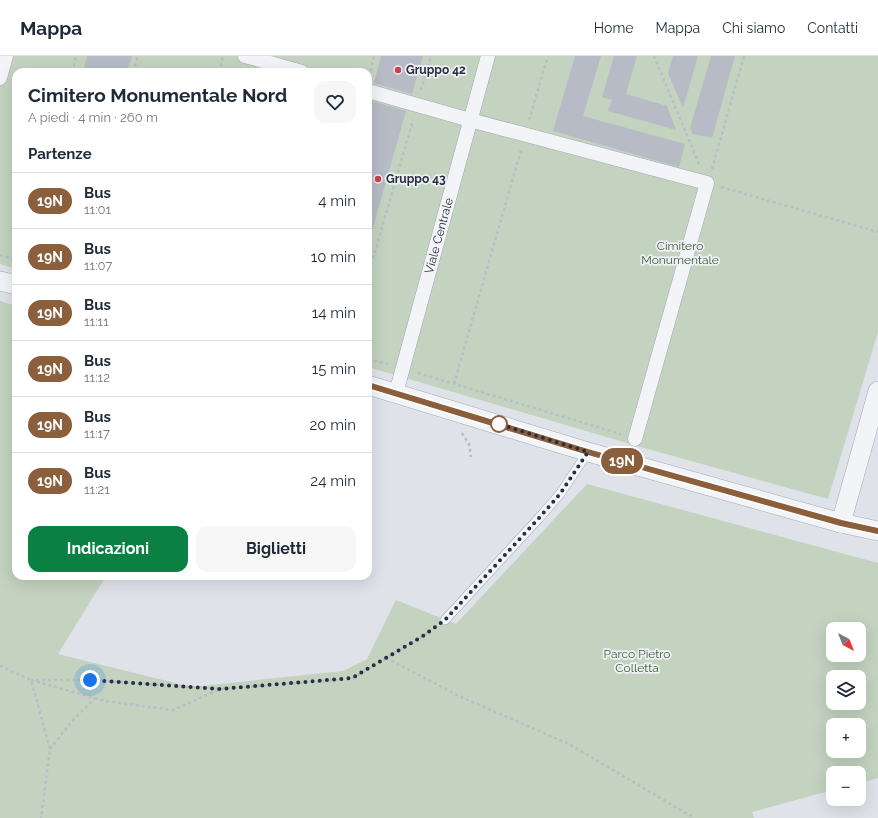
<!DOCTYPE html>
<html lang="it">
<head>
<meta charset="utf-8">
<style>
  body { margin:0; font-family:Raleway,sans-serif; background:#f6f6f7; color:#1f2937; height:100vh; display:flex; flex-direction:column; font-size:15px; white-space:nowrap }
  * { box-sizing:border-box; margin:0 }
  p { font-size:13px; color:#747a83 }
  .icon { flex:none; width:22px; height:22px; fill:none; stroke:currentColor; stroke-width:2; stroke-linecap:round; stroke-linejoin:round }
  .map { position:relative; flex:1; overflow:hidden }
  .panel { position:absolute; left:12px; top:12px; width:360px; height:512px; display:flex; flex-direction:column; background:#fff; border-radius:12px; box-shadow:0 4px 16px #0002 }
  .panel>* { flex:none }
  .badge { padding:0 8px; border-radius:13px; font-size:14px; line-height:26px }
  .needle { width:26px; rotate:138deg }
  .tools { position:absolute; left:826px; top:566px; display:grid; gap:8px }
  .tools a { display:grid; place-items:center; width:40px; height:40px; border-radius:8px; background:#fff; box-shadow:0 4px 16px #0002; font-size:20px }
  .you { position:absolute; width:20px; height:20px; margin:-10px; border:3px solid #fff; border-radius:50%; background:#1a73e8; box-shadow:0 0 0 6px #1a73e833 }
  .map>.badge { position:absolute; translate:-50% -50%; box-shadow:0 0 0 2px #fff }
  h2 { padding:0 16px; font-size:15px; line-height:36px }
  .round { display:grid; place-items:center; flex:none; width:42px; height:42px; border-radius:12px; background:#f6f6f7 }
  .headline { display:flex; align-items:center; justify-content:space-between; height:68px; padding:0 16px }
  h1 { font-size:19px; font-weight:700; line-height:30px }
  .cta { display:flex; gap:8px; margin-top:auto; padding:8px 16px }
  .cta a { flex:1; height:46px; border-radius:12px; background:#0b8043; color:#fff; font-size:16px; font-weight:700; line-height:46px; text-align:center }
  .cta a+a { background:#f6f6f7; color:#1f2937 }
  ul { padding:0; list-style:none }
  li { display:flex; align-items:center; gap:12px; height:56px; padding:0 16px; border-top:1px solid #e0e1e3 }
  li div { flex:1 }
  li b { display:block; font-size:15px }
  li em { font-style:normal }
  li .badge { min-width:44px; font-weight:700; text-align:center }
  header { display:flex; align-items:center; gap:24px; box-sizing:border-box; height:56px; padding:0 20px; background:#fff; border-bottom:1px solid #e0e1e3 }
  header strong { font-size:19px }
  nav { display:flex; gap:22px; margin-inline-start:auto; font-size:14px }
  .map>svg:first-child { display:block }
</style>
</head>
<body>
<header>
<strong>Mappa</strong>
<nav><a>Home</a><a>Mappa</a><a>Chi siamo</a><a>Contatti</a></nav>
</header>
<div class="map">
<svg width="878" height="762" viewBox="0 0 878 762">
  <rect width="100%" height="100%" fill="#dfe2e9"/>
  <!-- green -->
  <g fill="#c3d3c0" fill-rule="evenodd">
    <path d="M0,0H878V276L828,443L637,390L368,311V16H16V213L0,208Z"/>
    <path d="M0,245L16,250V520H106L58,598L191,631L343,615L367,603L396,544L456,568L587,428L878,507V722L859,727V717H833V734L752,756L754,762H0ZM833,573H859V599H833ZM833,621H859V647H833ZM833,669H859V695H833Z"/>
  </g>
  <!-- building -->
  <g fill="#b7bbc6">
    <path d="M87,0H132L127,16H83Z"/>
    <path d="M381,0H423L412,38L374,27Z"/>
    <path d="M575,0H601L583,60L685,88L679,111L553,75Z"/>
    <path d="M614,0H637L626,38L667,50L676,74L608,55L612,44L602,41Z"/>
    <path d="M673,0H698L683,52L668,17Z"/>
    <path d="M711,0H735L712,82L693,78L690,72Z"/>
    <path d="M368,44L406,55L368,189Z"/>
  </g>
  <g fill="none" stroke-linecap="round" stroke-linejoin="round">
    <!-- service casing -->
    <g stroke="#a4a9b3" stroke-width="10">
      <path id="service" d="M445,564L539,462L560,438L588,396"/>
    </g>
    <!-- pedestrian casing -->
    <g stroke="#a4a9b3" stroke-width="15">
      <g id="pedestrian">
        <path d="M245,0L302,16"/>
        <path d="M0,22L6,0"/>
        <path d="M368,35L470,64L707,127L635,383"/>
        <path id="s1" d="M396,337L488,0"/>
      </g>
    </g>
    <!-- minor casing -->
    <g stroke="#a4a9b3" stroke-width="20">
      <g id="minor">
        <path d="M0,225L16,229"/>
        <path d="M368,329L588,396L841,467L878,475"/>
        <path d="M841,467L878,335"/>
      </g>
    </g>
    <!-- path -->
    <g stroke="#b9bdc4" stroke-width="2.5" stroke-dasharray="3 3" stroke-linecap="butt">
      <path d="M654,0L699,108"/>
      <path d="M72,16L76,0"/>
      <path d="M133,16L138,0"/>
      <path d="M219,16L223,0"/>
      <path d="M369,21L374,0"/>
      <path d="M421,34L431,0"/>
      <path d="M529,64L548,0"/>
      <path d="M712,113L744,0"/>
      <path d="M721,131L878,176"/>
      <path d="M0,199L16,204"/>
      <path d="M368,220L413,64"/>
      <path d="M368,303L388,308"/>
      <path d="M418,317L621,378"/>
      <path d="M454,328L521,94"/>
      <path d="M462,377L469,388L471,401"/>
      <path d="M386,602L461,641L569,688L694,762"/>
      <path d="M0,610L31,624L50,693L41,762"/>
      <path d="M31,624L105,645L173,654L220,633L352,623L423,580L436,571"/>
      <path d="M36,624H90L218,633"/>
      <path d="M50,693L72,665L95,642"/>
    </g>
    <!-- service -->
    <use href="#service" stroke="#f2f4f7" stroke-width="9"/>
    <!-- pedestrian -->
    <use href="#pedestrian" stroke="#f2f4f7" stroke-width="14"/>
    <!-- minor -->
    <use href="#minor" stroke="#f2f4f7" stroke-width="19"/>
  </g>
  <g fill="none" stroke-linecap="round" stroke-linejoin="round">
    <!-- line casing -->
    <g stroke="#fff" stroke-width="9">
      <path id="line" d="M368,329L588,396L841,467L878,475"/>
    </g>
    <!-- line -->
    <use href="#line" stroke="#8b5e3c" stroke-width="6"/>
    <!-- walk -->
    <path stroke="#282f41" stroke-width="4" stroke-dasharray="0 7.2" d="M90,624L220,633L352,622L423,580L445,564L539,462L560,438L588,396L499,368"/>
  </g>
  <!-- markers -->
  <g fill="#d1414a" stroke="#eff1f6" stroke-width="1.5">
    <circle cx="398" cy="14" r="4"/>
    <circle cx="378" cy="123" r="4"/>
  </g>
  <circle fill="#fff" stroke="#8b5e3c" stroke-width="2" cx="499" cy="368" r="8"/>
  <g text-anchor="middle" stroke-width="3.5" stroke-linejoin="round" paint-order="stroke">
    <!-- poi labels -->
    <g font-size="12" font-weight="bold" fill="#282f41" stroke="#eff1f6" text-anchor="start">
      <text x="406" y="18">Gruppo 42</text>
      <text x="386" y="127">Gruppo 43</text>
    </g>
    <!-- street labels -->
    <g font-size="12" fill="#282f41" stroke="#eff1f6">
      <text dy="4" stroke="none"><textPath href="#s1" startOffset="163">Viale Centrale</textPath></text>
    </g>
    <!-- park labels -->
    <g font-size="12" fill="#395d35" stroke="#eff1f6">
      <text x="680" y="194">Cimitero<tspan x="680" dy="14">Monumentale</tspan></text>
      <text x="637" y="602">Parco Pietro<tspan x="637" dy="14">Colletta</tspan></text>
    </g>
  </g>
</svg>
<div class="tools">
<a><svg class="needle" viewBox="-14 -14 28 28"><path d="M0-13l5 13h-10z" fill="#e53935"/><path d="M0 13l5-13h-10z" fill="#747a83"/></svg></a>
<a><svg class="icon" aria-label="layers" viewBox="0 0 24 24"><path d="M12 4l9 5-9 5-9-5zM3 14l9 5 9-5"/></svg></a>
<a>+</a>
<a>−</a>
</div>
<div class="you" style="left:90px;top:624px"></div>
<b class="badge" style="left:622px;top:405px;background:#8b5e3c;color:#fff">19N</b>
<section class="panel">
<div class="headline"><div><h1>Cimitero Monumentale Nord</h1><p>A piedi · 4 min · 260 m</p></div><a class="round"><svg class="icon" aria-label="heart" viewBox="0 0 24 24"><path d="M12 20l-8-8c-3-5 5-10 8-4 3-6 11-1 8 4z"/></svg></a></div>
<h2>Partenze</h2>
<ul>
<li><span class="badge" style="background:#8b5e3c;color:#fff">19N</span><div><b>Bus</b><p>11:01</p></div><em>4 min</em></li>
<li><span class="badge" style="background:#8b5e3c;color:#fff">19N</span><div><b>Bus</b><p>11:07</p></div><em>10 min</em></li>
<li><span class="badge" style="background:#8b5e3c;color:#fff">19N</span><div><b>Bus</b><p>11:11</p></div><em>14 min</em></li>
<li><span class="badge" style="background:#8b5e3c;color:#fff">19N</span><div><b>Bus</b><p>11:12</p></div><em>15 min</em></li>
<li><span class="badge" style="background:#8b5e3c;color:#fff">19N</span><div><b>Bus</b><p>11:17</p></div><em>20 min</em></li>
<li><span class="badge" style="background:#8b5e3c;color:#fff">19N</span><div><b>Bus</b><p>11:21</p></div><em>24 min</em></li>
</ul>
<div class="cta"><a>Indicazioni</a><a>Biglietti</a></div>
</section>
</div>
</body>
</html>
